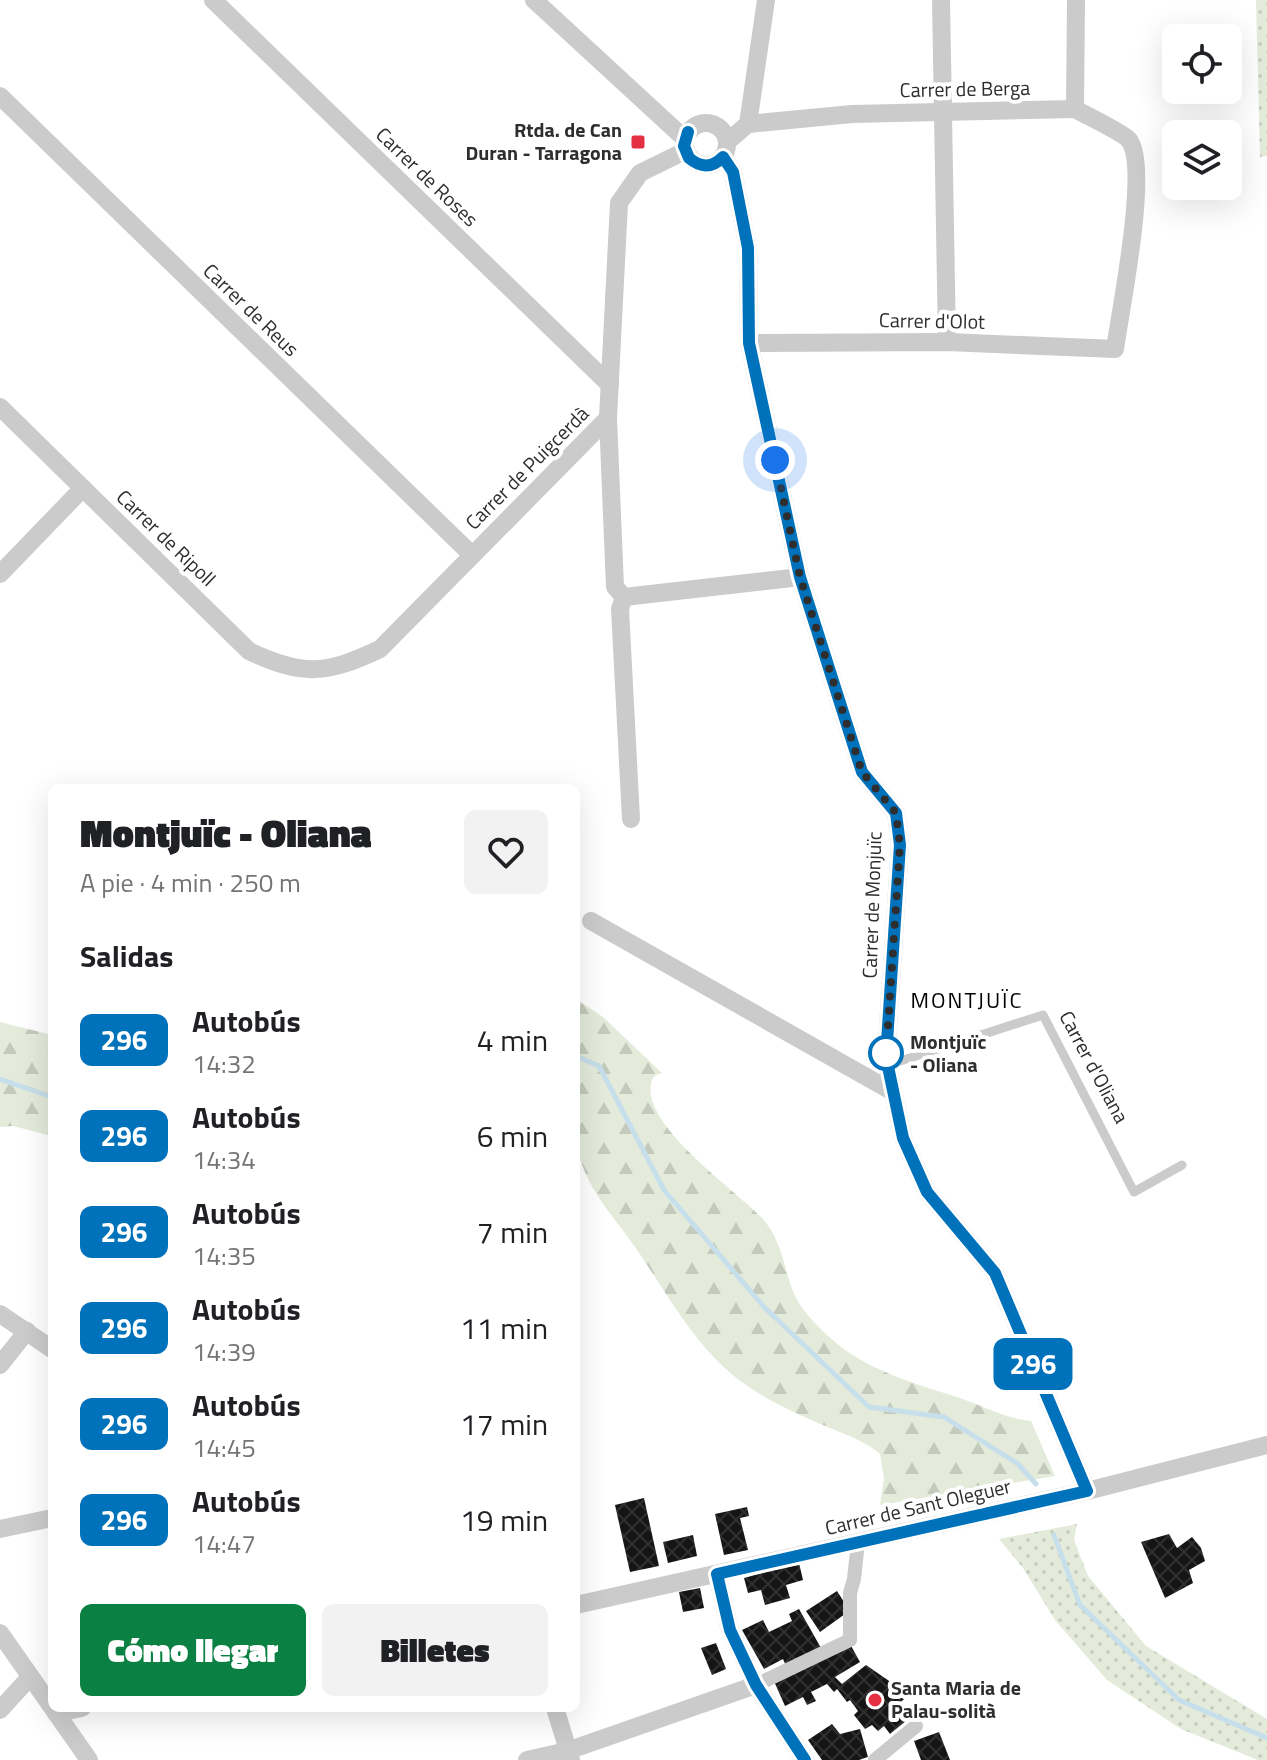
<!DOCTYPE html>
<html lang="es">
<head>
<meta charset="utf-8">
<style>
  body { margin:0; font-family:"Titillium Web",sans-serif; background:#f2f2f2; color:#202124; height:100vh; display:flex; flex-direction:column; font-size:30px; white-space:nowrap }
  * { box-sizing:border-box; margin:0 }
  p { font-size:26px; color:#757577 }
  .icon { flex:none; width:44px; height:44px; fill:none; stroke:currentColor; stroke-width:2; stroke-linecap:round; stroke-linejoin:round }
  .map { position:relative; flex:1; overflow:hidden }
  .panel { position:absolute; left:48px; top:784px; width:532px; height:928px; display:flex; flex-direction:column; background:#fff; border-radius:12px; box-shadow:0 8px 32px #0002 }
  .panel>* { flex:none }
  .badge { padding:0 16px; border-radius:12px; font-size:28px; line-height:52px }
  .controls { position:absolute; left:1162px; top:24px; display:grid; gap:16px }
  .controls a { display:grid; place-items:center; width:80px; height:80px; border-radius:12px; background:#fff; box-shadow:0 8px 32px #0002; font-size:40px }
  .you { position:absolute; width:40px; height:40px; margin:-20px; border:6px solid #fff; border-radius:50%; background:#1a73e8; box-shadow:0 0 0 12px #1a73e833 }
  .map>.badge { position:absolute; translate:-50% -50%; box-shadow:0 0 0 4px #fff }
  h2 { padding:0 32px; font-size:30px; line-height:72px }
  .round { display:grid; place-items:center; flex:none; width:84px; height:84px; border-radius:12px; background:#f2f2f2 }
  .summary { display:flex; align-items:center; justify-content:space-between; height:136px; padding:0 32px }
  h1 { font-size:38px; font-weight:800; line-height:60px }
  .primary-button { display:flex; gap:16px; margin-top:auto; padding:16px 32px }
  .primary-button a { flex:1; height:92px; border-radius:12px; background:#0b8043; color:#fff; font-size:32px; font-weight:800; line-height:92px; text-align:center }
  .primary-button a+a { background:#f2f2f2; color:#202124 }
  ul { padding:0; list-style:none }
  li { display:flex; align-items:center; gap:24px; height:96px; padding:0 32px }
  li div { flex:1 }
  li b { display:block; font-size:30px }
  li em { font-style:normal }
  li .badge { min-width:88px; font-weight:700; text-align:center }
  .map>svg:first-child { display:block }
</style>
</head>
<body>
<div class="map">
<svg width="1267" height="1760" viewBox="0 0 1267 1760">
  <defs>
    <pattern id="green-dots" width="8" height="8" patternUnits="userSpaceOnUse" patternTransform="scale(2)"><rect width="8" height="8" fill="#e4ebdb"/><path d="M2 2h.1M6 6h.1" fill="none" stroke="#c4cabc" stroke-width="1.8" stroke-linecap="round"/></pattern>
    <pattern id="forest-firs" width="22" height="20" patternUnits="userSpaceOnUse" patternTransform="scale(2)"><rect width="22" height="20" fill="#e4ebdb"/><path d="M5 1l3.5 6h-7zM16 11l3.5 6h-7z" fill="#c4cabc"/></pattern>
    <pattern id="building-cross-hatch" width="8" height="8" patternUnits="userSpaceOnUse" patternTransform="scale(2)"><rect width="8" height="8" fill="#151515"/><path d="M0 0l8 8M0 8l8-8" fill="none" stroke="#2f2f2f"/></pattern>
  </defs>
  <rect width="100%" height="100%" fill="#fff"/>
  <!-- green -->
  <g fill="url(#green-dots)">
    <path d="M1256,0H1267V156L1260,157Z"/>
    <path d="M1077,1524L1074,1540L1088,1576L1146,1646L1267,1719V1760H1258L1181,1729L1107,1680L1055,1620L1023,1568L999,1539Z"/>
  </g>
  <!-- forest -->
  <g fill="url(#forest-firs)">
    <path d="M576,999L603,1017L662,1073L654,1076C630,1118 736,1190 762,1218C783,1241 783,1269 795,1296C803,1313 825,1334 840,1346C879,1376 923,1385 968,1401C990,1409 1008,1419 1031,1421L1055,1476L880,1505L884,1478L880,1454C867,1443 853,1437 837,1431C810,1420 780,1407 755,1391C700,1357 671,1299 635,1247C610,1211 585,1188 576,1143Z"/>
    <path d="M0,1022L52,1035V1136L13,1126L0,1127Z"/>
  </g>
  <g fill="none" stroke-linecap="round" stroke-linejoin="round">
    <!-- stream -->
    <g stroke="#c7deeb" stroke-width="5">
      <path d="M576,1056L599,1066L664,1190L764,1307L869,1407L944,1417L1018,1464L1036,1484"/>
      <path d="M0,1079L52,1097"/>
      <path d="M1054,1535L1080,1605L1179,1700L1267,1738"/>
    </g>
  </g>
  <!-- building -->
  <g fill="url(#building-cross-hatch)">
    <path d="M644,1498L659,1566L630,1572L615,1505Z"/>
    <path d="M747,1507L749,1516L740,1518L748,1550L724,1555L715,1514Z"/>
    <path d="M1169,1534L1177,1548L1192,1537L1201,1548L1205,1561L1189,1570L1193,1583L1165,1598L1141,1542Z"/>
    <path d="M693,1535L697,1556L668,1563L663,1542Z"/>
    <path d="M799,1563L803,1580L786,1585L790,1598L765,1605L761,1590L748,1593L744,1578Z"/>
    <path d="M700,1588L704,1608L683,1612L679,1592Z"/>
    <path d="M837,1591L844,1602L845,1614L820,1632L806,1611Z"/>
    <path d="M799,1609L821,1648L786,1666L783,1659L764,1669L742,1630L763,1620L769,1632L792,1621L789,1614Z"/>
    <path d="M716,1643L726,1669L712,1675L701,1648Z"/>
    <path d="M850,1644L860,1662L835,1677L842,1684L866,1665L892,1683L904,1699L896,1707L907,1720L890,1734L884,1726L878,1731L872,1725L865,1729L854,1715L858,1711L850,1700L847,1702L837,1689L834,1692L827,1684L811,1692L816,1701L807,1705L803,1697L785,1706L773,1679Z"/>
    <path d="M832,1724L840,1734L860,1729L868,1757L859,1760H822L808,1740Z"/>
    <path d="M939,1732L950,1760H921L914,1741Z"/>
  </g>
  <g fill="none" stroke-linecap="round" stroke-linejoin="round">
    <!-- service -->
    <path stroke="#cbcbcb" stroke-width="9" d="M888,1065L1043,1015L1134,1192L1182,1165"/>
    <!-- pedestrian -->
    <g stroke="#cbcbcb" stroke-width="14">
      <path d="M756,1685L850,1640V1593L854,1579L858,1542"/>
      <path d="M875,1760L916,1726"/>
    </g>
    <!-- minor -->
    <g stroke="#cbcbcb" stroke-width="18">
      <path d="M213,0L610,385"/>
      <path d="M534,0L685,139"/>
      <path d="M941,0L947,342"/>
      <path d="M0,96L472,555"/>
      <path d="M1075,109L1076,0"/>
      <circle cx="706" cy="144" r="21"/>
      <path d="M748,124L852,114L1075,109"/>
      <path d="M727,142L748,124L766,0"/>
      <path d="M723,157L733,172L748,248L749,343L800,577L862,772L896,813L900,845L886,1057L903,1138L927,1192L995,1273L1087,1491"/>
      <path d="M749,343L947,342L1115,349C1120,312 1150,166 1129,140C1122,132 1085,115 1075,109"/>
      <path d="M0,407L249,651C304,677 327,674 380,649L608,418L619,203L640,173L685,151"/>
      <path d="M608,418L615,587L624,597L800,577"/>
      <path d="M0,574L83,488"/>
      <path d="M624,597L620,609L631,819"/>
      <path d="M591,921L893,1092"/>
      <path d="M0,1314L52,1349"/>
      <path d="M0,1365L27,1331"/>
      <path d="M0,1529L52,1518"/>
      <path d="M717,1574L730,1630L756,1685L805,1760"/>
      <path d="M576,1605L1087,1491L1267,1445"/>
      <path d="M0,1633L89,1760"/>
      <path d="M555,1708L571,1760"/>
      <path d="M0,1710L30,1677"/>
      <path d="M56,1713L82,1708"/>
      <path d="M527,1760L567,1751L756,1685"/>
    </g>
  </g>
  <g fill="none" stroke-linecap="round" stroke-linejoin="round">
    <!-- line casing -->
    <g stroke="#fff" stroke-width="18">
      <path id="line" d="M688,132L684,146L689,158C701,168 712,168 723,157L733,172L748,248L749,343L800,577L862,772L896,813L900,845L886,1057L903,1138L927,1192L995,1273L1087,1491L717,1574L730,1630L756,1685L805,1760"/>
    </g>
    <!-- line -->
    <use href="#line" stroke="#0072bc" stroke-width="12"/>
    <!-- walk -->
    <path stroke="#2e2e2e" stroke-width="8" stroke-dasharray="0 14.4" d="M775,460L800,577L862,772L896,813L900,845L886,1057V1053"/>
  </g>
  <!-- markers -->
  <g fill="#e52f42" stroke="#fff" stroke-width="3">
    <rect x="630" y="134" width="16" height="16" rx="4"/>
    <circle cx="875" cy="1700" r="8"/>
  </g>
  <circle fill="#fff" stroke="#0072bc" stroke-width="4" cx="886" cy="1053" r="16"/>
  <g text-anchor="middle" stroke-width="8" stroke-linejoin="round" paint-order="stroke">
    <!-- street labels -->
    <g font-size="20" fill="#2e2e2e" stroke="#fff">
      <text transform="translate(965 89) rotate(-1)" y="7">Carrer de Berga</text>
      <text transform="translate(427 177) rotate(44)" y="7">Carrer de Roses</text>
      <text transform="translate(251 310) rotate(44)" y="7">Carrer de Reus</text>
      <text transform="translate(932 321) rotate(1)" y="7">Carrer d'Olot</text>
      <text transform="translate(527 468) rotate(-45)" y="7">Carrer de Puigcerdà</text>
      <text transform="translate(166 538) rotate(44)" y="7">Carrer de Ripoll</text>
      <text transform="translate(872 905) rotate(-88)" y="7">Carrer de Monjuïc</text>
      <text transform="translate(1094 1067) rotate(62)" y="7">Carrer d'Oliana</text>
      <text transform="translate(918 1507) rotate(-13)" y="7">Carrer de Sant Oleguer</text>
    </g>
    <!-- poi labels -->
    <g font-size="20" font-weight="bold" fill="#2e2e2e" stroke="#fff" text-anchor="end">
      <text x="622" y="137">Rtda. de Can<tspan x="622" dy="23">Duran - Tarragona</tspan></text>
      <text x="891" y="1695" text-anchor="start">Santa Maria de<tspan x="891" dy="23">Palau-solità</tspan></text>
    </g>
    <!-- stop labels -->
    <g font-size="20" font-weight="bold" fill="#2e2e2e" stroke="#fff" text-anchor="start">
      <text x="910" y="1049">Montjuïc<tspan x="910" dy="23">- Oliana</tspan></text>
    </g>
    <!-- neighbourhood labels -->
    <g font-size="22" letter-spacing="2" fill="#000" stroke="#fff">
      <text x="967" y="1008">MONTJUÏC</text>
    </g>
  </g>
</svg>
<div class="controls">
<a><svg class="icon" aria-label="locate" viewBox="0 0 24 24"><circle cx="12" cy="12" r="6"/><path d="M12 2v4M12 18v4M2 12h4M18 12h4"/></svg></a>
<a><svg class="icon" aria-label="layers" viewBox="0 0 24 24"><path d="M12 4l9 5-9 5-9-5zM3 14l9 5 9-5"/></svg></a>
</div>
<div class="you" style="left:775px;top:460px"></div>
<b class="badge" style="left:1033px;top:1364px;background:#0072bc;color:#fff">296</b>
<section class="panel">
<div class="summary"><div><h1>Montjuïc - Oliana</h1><p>A pie · 4 min · 250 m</p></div><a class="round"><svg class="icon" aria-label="heart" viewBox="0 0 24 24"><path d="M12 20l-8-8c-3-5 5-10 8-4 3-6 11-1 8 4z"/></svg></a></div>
<h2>Salidas</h2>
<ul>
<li><span class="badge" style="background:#0072bc;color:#fff">296</span><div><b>Autobús</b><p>14:32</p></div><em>4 min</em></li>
<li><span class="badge" style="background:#0072bc;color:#fff">296</span><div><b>Autobús</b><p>14:34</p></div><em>6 min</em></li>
<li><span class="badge" style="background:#0072bc;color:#fff">296</span><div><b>Autobús</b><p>14:35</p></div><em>7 min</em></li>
<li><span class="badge" style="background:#0072bc;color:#fff">296</span><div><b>Autobús</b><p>14:39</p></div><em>11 min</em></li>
<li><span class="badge" style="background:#0072bc;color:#fff">296</span><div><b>Autobús</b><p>14:45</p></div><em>17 min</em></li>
<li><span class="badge" style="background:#0072bc;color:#fff">296</span><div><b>Autobús</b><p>14:47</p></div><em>19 min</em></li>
</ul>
<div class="primary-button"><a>Cómo llegar</a><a>Billetes</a></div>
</section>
</div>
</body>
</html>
